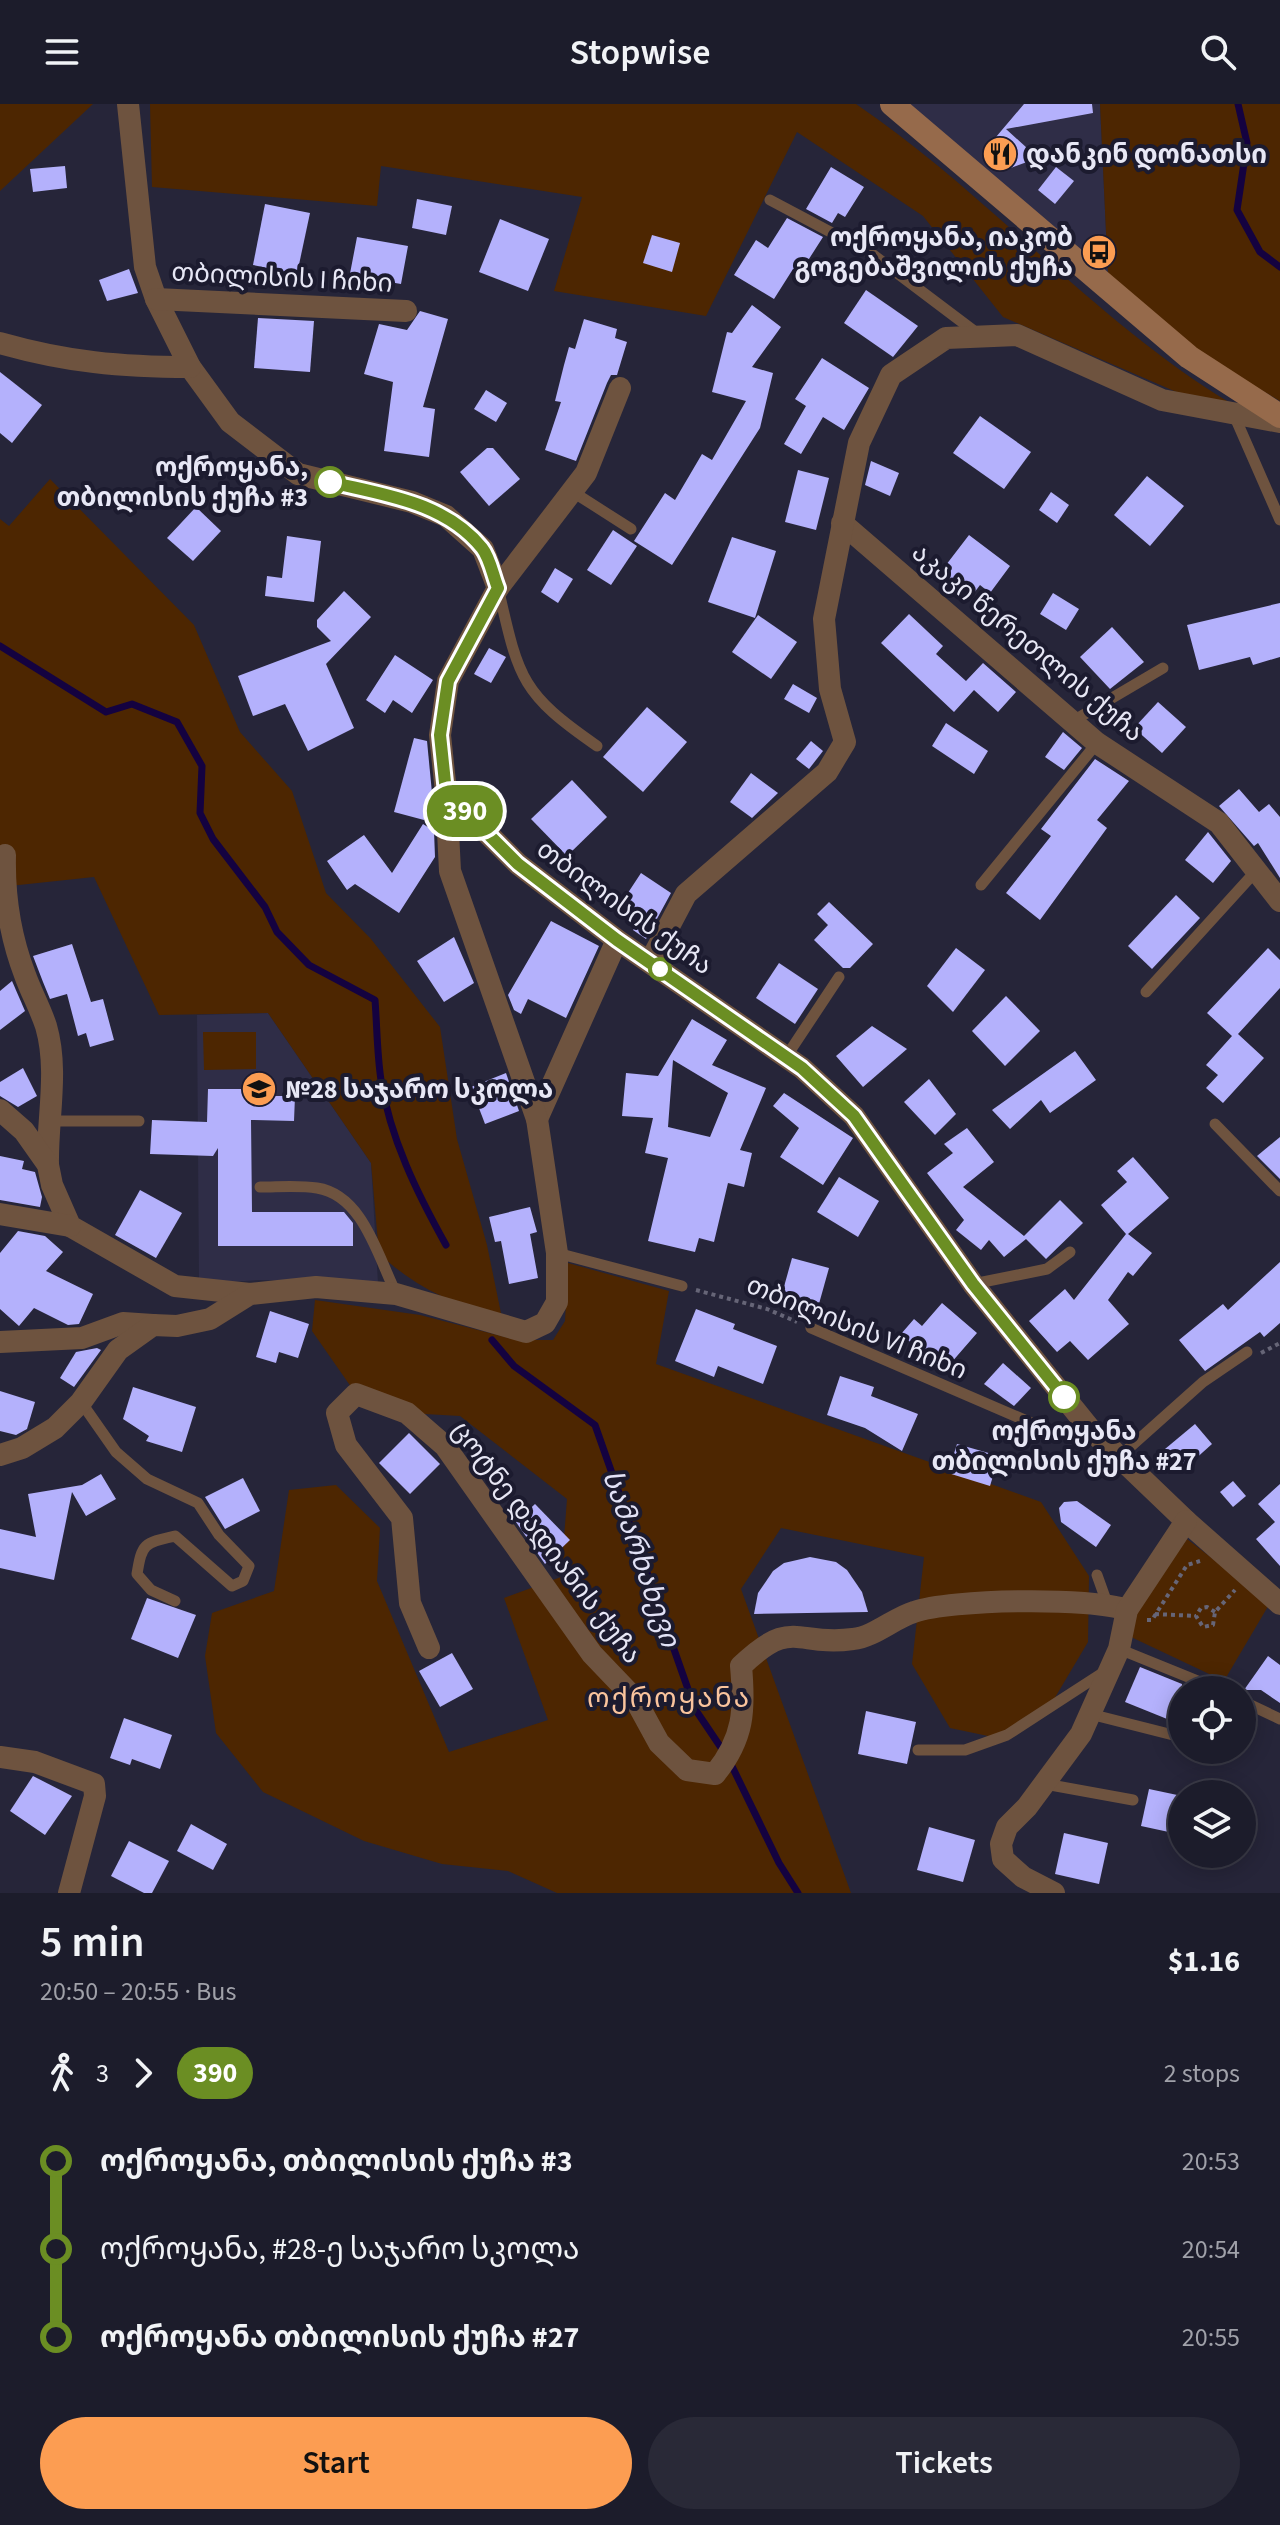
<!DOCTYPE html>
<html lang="en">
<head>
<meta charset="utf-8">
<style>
  body { margin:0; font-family:"Source Sans 3","Noto Sans Georgian",sans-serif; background:#292937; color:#f1f3f6; height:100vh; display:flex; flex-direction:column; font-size:30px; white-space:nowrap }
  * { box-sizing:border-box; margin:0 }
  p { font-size:26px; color:#a0a1a9 }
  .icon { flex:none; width:44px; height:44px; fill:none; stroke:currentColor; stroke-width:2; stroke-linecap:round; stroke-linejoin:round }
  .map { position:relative; height:1789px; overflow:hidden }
  .side { display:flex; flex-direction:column; background:#1c1c2b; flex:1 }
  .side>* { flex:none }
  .badge { padding:0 16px; border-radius:26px; font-size:28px; line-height:52px }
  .controls { position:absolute; left:1168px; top:1572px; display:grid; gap:16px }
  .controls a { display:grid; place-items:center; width:88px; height:88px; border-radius:50%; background:#1c1c2b; box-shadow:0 4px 20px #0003,0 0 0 2px #3a3a47; font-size:40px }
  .map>.badge { position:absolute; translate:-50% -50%; box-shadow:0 0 0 4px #fff }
  .legs { display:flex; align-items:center; gap:12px; height:88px; padding:0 40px; font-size:26px }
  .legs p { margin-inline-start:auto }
  .headline { display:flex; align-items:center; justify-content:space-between; height:136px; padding:0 40px }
  h1 { font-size:44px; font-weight:600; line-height:60px }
  .button { display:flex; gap:16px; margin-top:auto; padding:16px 40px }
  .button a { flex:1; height:92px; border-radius:48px; background:#fc9d52; color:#111; font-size:32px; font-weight:600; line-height:92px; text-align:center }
  .button a+a { background:#292937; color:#f1f3f6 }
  ul { padding:0 40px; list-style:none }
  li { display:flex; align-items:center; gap:28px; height:88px; font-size:30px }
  li i { display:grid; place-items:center; width:12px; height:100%; margin:0 10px; background:currentColor }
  li i::after { content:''; width:20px; height:20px; margin:-10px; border:6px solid; border-radius:50%; background:#1c1c2b }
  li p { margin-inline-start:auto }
  li:first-child i { background:linear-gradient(#0000 50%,currentColor 0) }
  li:last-child i { background:linear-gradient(currentColor 50%,#0000 0) }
  header { display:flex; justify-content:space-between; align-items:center; height:104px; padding:0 40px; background:#1c1c2b; font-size:36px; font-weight:600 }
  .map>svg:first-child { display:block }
</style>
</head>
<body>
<header><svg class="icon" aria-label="menu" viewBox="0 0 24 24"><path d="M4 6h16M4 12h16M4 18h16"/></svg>Stopwise<svg class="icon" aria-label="search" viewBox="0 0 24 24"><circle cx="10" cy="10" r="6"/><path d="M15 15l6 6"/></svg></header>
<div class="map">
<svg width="1280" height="1789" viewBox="0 0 1280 1789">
  <rect width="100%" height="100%" fill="#262539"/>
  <!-- built -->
  <g fill="#2f2d47">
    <path d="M903,0H1100L1108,170Z"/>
    <path d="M268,909L371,1059L378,1179L259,1176L199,1180L197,911Z"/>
  </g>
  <!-- green -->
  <g fill="#4d2601">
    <path d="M0,0H93L0,87Z"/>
    <path d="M150,0H856C989,90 1094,217 1232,300L1188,293L1003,213L923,112L797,28L706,212L554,187L582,93L381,62L377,102L152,83Z"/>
    <path d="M1100,0H1280V297L1201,251L1108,170Z"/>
    <path d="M50,375L194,521L240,628L292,687L326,789L371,835L440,923L457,1035L487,1141L502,1214C451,1199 420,1186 379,1150L371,1059L268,909L159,911L94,773L0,783V415L9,422Z"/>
    <path d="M203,928H256V965L204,966Z"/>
    <path d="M568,1159L669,1187L656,1260L1041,1398L1089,1472L1088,1538L1050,1602L1007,1636L950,1624L912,1560L924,1453L781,1424L741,1485L851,1789H557L508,1767L442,1760L364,1737L263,1688L216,1629L205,1552L212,1509L274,1487L289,1386L336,1381L380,1424L377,1477L449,1648L548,1616L504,1494L561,1473L567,1395L460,1312L407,1309L356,1290L312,1227L315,1196L420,1211L517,1236H553L565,1217Z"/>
    <path d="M1187,1435L1270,1499L1224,1577L1131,1533L1134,1508Z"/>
  </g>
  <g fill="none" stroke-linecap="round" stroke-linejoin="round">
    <!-- stream -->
    <g stroke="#140240" stroke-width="7">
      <path d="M1238,0L1247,39L1237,106L1260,148L1280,163"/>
      <path d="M0,542L106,608L132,600L177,618L202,662L200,709L213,735L265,803L277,828L309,861L375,896C377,922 377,950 381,976C390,1034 417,1089 446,1141"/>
      <path d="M492,1236L514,1262L595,1321L695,1605L728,1654L779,1759L798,1789"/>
    </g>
  </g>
  <!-- building -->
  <g fill="#b4b1fc" fill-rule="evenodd">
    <path d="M1024,0H1092L1093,9L1006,25L1038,54L1008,65L985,46Z"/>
    <path d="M65,62L67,84L33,88L30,65Z"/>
    <path d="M831,63L864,83L845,113L838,109L832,119L806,105Z"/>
    <path d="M1056,63L1074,77L1055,100L1038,86Z"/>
    <path d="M417,95L452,102L446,131L412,124Z"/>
    <path d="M265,100L310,109L297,170L253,161Z"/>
    <path d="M787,114L823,133L800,169L793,165L774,195L734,171L756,136L768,144Z"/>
    <path d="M500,115L549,135L528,187L479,168Z"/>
    <path d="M652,131L680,139L672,168L643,159Z"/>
    <path d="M357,133L408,142L401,180L372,175L370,184L348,180Z"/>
    <path d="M129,165L138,189L107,197L99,176Z"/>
    <path d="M866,186L918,222L893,253L844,219Z"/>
    <path d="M752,201L781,223L752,263L773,269L760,324L672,461L634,437L665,389L675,396L702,350L712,356L746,297L712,288L727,228L732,229Z"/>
    <path d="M420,207L448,215L423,303L435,305L429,353L384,347L393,278L364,270L379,220L407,226Z"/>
    <path d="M258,214L314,217L310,268L254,264Z"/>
    <path d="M584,215L617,225L615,234L627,238L617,271H611L607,279L576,357L545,346L561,298L555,297L564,261L569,243L575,245Z"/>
    <path d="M822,254L869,284L844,326L823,313L801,350L784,340L806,302L795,295Z"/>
    <path d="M0,268L42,301L12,339L0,329Z"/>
    <path d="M486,286L507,299L496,318L474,305Z"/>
    <path d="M980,312L1031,348L1004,385L953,349Z"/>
    <path d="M487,344H493L520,375L489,402L460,368Z"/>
    <path d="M871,357L899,369L890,392L865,381Z"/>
    <path d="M798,366L829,374L816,426L785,418Z"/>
    <path d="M1147,372L1184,402L1150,442L1114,411Z"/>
    <path d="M1051,388L1069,401L1057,419L1039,406Z"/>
    <path d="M196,403L221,427L193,457L167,434Z"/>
    <path d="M613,426L637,442L611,481L587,466Z"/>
    <path d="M969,431L1010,462L990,489L980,481L968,497L936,474Z"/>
    <path d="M287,432L321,437L314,498L265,492L267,472L282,474Z"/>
    <path d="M732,433L776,447L755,514L708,498Z"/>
    <path d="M555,464L573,475L558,499L541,488Z"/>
    <path d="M344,487L371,513L326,560L354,624L308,647L285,600L253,612L238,572L331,537L317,523V516Z"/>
    <path d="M1053,489L1079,505L1066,526L1040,510Z"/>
    <path d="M1280,499V553L1253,561L1250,553L1199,566L1187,521Z"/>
    <path d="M909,510L943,542L936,550L966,577L983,559L1016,588L998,608L974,586L954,608L881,539Z"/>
    <path d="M758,511L797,538L771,575L732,548Z"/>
    <path d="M1112,523L1144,558L1110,585L1080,553Z"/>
    <path d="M489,544L506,553L491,579L474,570Z"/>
    <path d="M395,551L433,576L412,609L393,596L385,609L366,596Z"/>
    <path d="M793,580L817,594L809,609L784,595Z"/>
    <path d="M1158,598L1186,623L1162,649L1134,624Z"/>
    <path d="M647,603L687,638L643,688L603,653Z"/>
    <path d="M946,619L988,647L974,670L932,642Z"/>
    <path d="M1063,628L1082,644L1064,666L1045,653Z"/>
    <path d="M414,634L427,637L432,689L424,716L394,708Z"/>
    <path d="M811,637L823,647L809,665L796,655Z"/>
    <path d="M1095,655L1129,677L1097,716L1107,724L1040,816L1006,789L1051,732L1041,725Z"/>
    <path d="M751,669L778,689L752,714L730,698Z"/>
    <path d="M572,676L607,713L567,752L531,715Z"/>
    <path d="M1239,685L1259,708L1269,700L1280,713V774L1258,739L1254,742L1219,702Z"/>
    <path d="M423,720L434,727L435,753L399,809L355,780L347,786L327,757L364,731L392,769Z"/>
    <path d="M1208,728L1231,757L1213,779L1185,756Z"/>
    <path d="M641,769L671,789L646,835L633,826L639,818L618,804Z"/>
    <path d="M1176,791L1200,814L1152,865L1128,842Z"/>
    <path d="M829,798L873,840L850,864H843L814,836L828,821L817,810Z"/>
    <path d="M551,817L599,842L566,914L528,895L521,910L514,906L508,891Z"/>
    <path d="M454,833L474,879L444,898L417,857Z"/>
    <path d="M72,840L91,898L103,895L114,936L90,943L86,929L78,932L67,890L50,895L43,878L33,852Z"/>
    <path d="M956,844L985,866L953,908L927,882Z"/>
    <path d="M1268,844L1280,856V884L1238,930L1264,954L1223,999L1206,984L1218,971L1206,961L1232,932L1207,909Z"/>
    <path d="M779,859L818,885L795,920L756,894Z"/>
    <path d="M12,877L25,907L0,926V887Z"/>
    <path d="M1006,892L1040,927L1005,962L972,927Z"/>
    <path d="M692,915L727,936L712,961L766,984L740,1046L752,1049L744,1083L728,1079L714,1138L699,1134L695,1148L648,1137L668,1054L645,1049L653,1014L622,1012L626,969L658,972ZM673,956L728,989L710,1033L668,1023Z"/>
    <path d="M872,922L907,945L863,983L836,952Z"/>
    <path d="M1075,947L1096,976L1050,1009L1041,996L1010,1025L992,1006Z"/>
    <path d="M23,964L37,992L18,1003L0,992V978Z"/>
    <path d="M506,969L519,1007L485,1020L471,983Z"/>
    <path d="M929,975L956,1010L935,1031L904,998Z"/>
    <path d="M208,985H251V992H295L294,1017L251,1016L252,1108H344L353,1119V1142H218V1044L213,1052L150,1050L152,1016L207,1018Z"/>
    <path d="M784,989L853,1034L823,1081L780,1053L799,1024L773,1002Z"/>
    <path d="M967,1024L994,1058L963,1083L1024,1132L1060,1096L1083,1119L1046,1155L1026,1135L1004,1153L989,1136L981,1146L956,1126L964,1116L927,1069L953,1049L944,1040Z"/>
    <path d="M1280,1033V1075L1257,1052Z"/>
    <path d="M0,1052L24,1057L22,1065L35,1068L42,1093L40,1103L0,1096Z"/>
    <path d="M1133,1053L1169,1094L1128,1130L1152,1149L1133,1172L1128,1168L1108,1196L1129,1220L1088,1256L1070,1237L1057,1248L1029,1217L1065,1185L1074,1196L1126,1130L1101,1101L1127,1078L1117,1067Z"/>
    <path d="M839,1073L879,1097L858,1133L817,1108Z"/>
    <path d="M140,1086L182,1109L156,1154L115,1131Z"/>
    <path d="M530,1103L537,1128L530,1130L538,1174L509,1180L501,1137L495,1138L489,1113Z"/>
    <path d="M18,1127L45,1132L63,1148L46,1167L93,1190L79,1220L68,1221L34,1204L19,1222L0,1205V1149Z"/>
    <path d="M792,1154L829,1164L817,1207L780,1197Z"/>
    <path d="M1280,1158V1219L1264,1233L1260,1228L1205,1267L1179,1236L1223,1200L1228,1206Z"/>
    <path d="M942,1199L977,1229L944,1267L901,1230L914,1215L922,1222Z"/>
    <path d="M696,1205L735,1220L733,1225L777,1242L763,1280L718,1262L714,1273L675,1257Z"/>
    <path d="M270,1207L309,1220L298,1254L279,1248L276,1259L256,1253Z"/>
    <path d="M97,1244L101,1246L74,1283L60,1274L76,1248Z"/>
    <path d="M1003,1259L1031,1284L1014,1302L984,1280Z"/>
    <path d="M840,1272L874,1283L871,1292L918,1310L902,1347L865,1324L827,1311Z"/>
    <path d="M133,1283L196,1303L182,1348L146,1337L149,1332L123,1315Z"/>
    <path d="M0,1287L35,1298L27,1325L16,1331L0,1327Z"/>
    <path d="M1195,1320L1212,1340L1183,1366L1165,1345Z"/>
    <path d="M409,1329L440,1360L410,1390L379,1359Z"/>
    <path d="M957,1340L999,1352L990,1382L948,1369Z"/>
    <path d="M101,1370L116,1395L86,1412L72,1388L54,1476L0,1464V1425L36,1433L28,1390L82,1381Z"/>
    <path d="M243,1374L260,1407L225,1425L205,1393Z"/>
    <path d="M1233,1377L1246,1392L1233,1403L1220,1388Z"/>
    <path d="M1280,1380V1462L1256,1435L1275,1418L1258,1400Z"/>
    <path d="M1077,1397L1111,1421L1096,1443L1061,1418L1059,1404L1064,1398Z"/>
    <path d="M535,1400L570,1436L545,1460L516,1418Z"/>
    <path d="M810,1453L836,1458L847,1466L862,1488L868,1508L754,1510L758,1489L773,1467L784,1459Z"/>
    <path d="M147,1494L196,1511L178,1554L131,1535Z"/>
    <path d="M452,1549L473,1585L440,1603L419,1567Z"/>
    <path d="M1268,1552L1280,1561V1599L1261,1586H1244Z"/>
    <path d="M1140,1563L1182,1580V1621L1125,1598Z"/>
    <path d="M866,1607L916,1618L907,1660L858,1650Z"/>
    <path d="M124,1614L172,1631L160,1665L132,1655L130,1661L110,1654Z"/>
    <path d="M33,1672L72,1692L45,1731L10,1707Z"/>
    <path d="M1149,1685L1182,1692L1178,1730L1141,1722Z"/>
    <path d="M191,1720L227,1740L213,1766L177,1747Z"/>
    <path d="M929,1723L975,1736L963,1778L917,1766Z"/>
    <path d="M1064,1729L1108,1739L1099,1780L1055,1770Z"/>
    <path d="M129,1737L169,1757L152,1789H144L111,1772Z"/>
  </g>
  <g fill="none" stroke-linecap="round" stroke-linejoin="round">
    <!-- path -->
    <g stroke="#666577" stroke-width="4" stroke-dasharray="4 4" stroke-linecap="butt">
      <path d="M696,1186L767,1205L797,1218"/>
      <path d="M1261,1249L1280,1239"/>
      <path d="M1215,1508L1207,1503L1201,1504L1196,1512L1203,1523L1213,1521L1215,1508L1235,1486"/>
      <path d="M1155,1510L1196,1512"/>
      <path d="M1147,1516H1152L1187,1461L1200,1457"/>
    </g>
    <!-- lane -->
    <g stroke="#6e533f" stroke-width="11">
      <path d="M770,96L872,150L978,230"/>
      <path d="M1234,311L1280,416"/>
      <path d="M573,388L631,425"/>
      <path d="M499,488C519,576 522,590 597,642"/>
      <path d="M1073,617L1163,564"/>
      <path d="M981,781L1097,639"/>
      <path d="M1146,888L1256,767"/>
      <path d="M786,953L839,873"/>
      <path d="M47,1017H139"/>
      <path d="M1215,1020L1280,1087"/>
      <path d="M260,1083C278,1083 299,1081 317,1084C363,1091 378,1153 396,1189"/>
      <path d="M557,1149L682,1182"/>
      <path d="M973,1180L1047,1165L1070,1148"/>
      <path d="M811,1224L1057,1330L1090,1325"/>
      <path d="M81,1298L116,1348L147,1375L198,1399L219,1431L249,1462L243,1477L232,1482L175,1432C144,1439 142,1439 137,1470L151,1486L175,1497"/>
      <path d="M1119,1353L1203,1278L1247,1248"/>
      <path d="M1097,1471L1107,1499"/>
      <path d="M1119,1545L1220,1586"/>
      <path d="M1242,1597L1280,1615"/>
      <path d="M1090,1610L1181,1633"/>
      <path d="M918,1646H965L1007,1631L1104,1568"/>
      <path d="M1045,1680L1133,1696"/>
    </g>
    <!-- street -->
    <g stroke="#6e533f" stroke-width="22">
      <path d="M128,0L145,163L156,195L190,263L230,318L298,370L412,398L446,412L483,445L498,484L448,577L440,631L446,688L518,760L617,836L802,964L854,1012L973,1180L1090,1325L1186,1417L1280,1500"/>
      <path d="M156,195L406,207"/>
      <path d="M0,239C67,258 121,263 190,263"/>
      <path d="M842,419L1097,639L1219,719L1280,797"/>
      <path d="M498,484L586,369L620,284"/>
      <path d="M5,751C4,792 10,832 25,871C31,888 40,904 46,922C59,967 47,1015 48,1061"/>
      <path d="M650,858L686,790L827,668L845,638L830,585L824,515L859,339L891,271L946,234L1017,231L1162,296L1280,318"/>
      <path d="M0,1006L24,1027L48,1061L52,1081L70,1122L175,1182L250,1190"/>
      <path d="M537,1015L617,836"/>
      <path d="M0,1110L70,1122"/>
      <path d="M0,1238L82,1234L123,1219L153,1221"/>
      <path d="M0,1351L22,1344L55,1324L81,1298L118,1246L153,1221L177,1222L210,1215L250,1190L316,1183L396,1190L526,1228L545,1219L557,1198V1149L537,1015L450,767L446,688"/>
      <path d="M429,1544L410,1499L402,1414L346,1341L337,1309L356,1290L407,1309L445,1342L592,1550L635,1595L659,1639L687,1666L715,1670C744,1634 745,1606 741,1562C793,1512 795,1543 853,1535C874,1533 894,1514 914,1508C950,1495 1092,1493 1127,1506"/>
      <path d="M0,1653L35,1658L94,1680L95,1692L69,1789"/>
      <path d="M1054,1789L1023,1773L1003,1755L1001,1740L1007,1723L1027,1703L1081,1630L1119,1545L1127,1506L1186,1417"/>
    </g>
    <!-- secondary -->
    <path stroke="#966a4b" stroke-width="24" d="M892,0L1189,253L1280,312"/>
  </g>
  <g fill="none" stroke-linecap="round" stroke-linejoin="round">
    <!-- line-1 casing -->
    <g stroke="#fff" stroke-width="18">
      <path id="line-1" d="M330,378C384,391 445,398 482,444C490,454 493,472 498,484L448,577L440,631L446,688L518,760L617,836L802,964L854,1012L973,1180L1064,1293"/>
    </g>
    <!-- line-1 -->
    <use href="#line-1" stroke="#6b8e23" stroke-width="12"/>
  </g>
  <!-- icons -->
  <defs>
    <g id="restaurant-disc" transform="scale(1.8)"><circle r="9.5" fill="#fc9d52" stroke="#1c1b2f"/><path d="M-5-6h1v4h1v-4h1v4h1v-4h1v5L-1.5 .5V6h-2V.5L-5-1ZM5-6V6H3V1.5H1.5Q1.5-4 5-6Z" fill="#111"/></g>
    <g id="bus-disc" transform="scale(1.8)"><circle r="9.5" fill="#fc9d52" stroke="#1c1b2f"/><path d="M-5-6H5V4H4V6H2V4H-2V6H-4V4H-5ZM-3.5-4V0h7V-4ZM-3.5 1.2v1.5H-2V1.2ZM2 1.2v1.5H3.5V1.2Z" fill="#111"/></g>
    <g id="school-disc" transform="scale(1.8)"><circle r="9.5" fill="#fc9d52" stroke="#1c1b2f"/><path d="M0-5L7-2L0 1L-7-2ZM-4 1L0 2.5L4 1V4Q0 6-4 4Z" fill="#111"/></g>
  </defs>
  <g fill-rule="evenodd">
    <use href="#restaurant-disc" x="1000" y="50"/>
    <use href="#bus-disc" x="1099" y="148"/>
    <use href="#school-disc" x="259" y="985"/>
  </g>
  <!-- markers -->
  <g fill="#fff" stroke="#6b8e23" stroke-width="4">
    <circle cx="330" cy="378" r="14"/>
    <circle cx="660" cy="865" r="10"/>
    <circle cx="1064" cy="1293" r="14"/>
  </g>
  <g text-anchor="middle" stroke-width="8" stroke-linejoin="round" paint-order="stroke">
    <!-- poi labels -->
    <g font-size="26" font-weight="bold" fill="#e7e7f5" stroke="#1c1b2f" text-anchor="start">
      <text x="1026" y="59">დანკინ დონათსი</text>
      <text x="1073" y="142" text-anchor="end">ოქროყანა, იაკობ<tspan x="1073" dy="30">გოგებაშვილის ქუჩა</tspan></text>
      <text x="285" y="994">№28 საჯარო სკოლა</text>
    </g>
    <!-- street labels -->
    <g font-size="26" fill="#e7e7f5" stroke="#1c1b2f">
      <text transform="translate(282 173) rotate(3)" y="9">თბილისის I ჩიხი</text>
      <text transform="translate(1028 538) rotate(40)" y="9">აკაკი წერეთლის ქუჩა</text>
      <text transform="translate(625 803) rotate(36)" y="9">თბილისის ქუჩა</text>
      <text transform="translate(857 1223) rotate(22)" y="9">თბილისის VI ჩიხი</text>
      <text transform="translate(547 1438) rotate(53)" y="9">ცოტნე დადიანის ქუჩა</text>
    </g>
    <!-- stop labels -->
    <g font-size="26" font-weight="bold" fill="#e7e7f5" stroke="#1c1b2f" text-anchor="end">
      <text x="308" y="372">ოქროყანა,<tspan x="308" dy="30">თბილისის ქუჩა #3</tspan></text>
      <text x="1064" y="1336" text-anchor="middle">ოქროყანა<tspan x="1064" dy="30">თბილისის ქუჩა #27</tspan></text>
    </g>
    <!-- water labels -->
    <g font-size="28" font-style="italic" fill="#e2e2f6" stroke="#1c1b2f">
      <text transform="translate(642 1454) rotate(71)" y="10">სამარხახევი</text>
    </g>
    <!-- neighbourhood labels -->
    <g font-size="28" letter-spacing="2" fill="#fac49d" stroke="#1c1b2f">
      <text x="669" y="1603">ოქროყანა</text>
    </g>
  </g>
</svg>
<div class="controls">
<a><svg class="icon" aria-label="locate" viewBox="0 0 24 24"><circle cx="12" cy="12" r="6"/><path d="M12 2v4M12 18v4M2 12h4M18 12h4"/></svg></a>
<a><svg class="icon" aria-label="layers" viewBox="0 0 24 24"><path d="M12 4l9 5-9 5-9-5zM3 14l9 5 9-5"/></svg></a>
</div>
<b class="badge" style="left:465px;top:707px;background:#6b8e23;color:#fff">390</b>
</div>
<section class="side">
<div class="headline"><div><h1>5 min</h1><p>20:50 – 20:55 · Bus</p></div><b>$1.16</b></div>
<div class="legs"><svg class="icon" aria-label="walk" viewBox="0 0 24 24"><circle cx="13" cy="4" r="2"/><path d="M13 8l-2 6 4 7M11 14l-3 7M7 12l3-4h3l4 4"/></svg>3<svg class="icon" aria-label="forward" viewBox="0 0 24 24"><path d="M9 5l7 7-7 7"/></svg><b class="badge" style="background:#6b8e23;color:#fff">390</b><p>2 stops</p></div>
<ul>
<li><i style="color:#6b8e23"></i><b>ოქროყანა, თბილისის ქუჩა #3</b><p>20:53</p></li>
<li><i style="color:#6b8e23"></i><span>ოქროყანა, #28-ე საჯარო სკოლა</span><p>20:54</p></li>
<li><i style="color:#6b8e23"></i><b>ოქროყანა თბილისის ქუჩა #27</b><p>20:55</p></li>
</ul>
<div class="button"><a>Start</a><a>Tickets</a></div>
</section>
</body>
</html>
